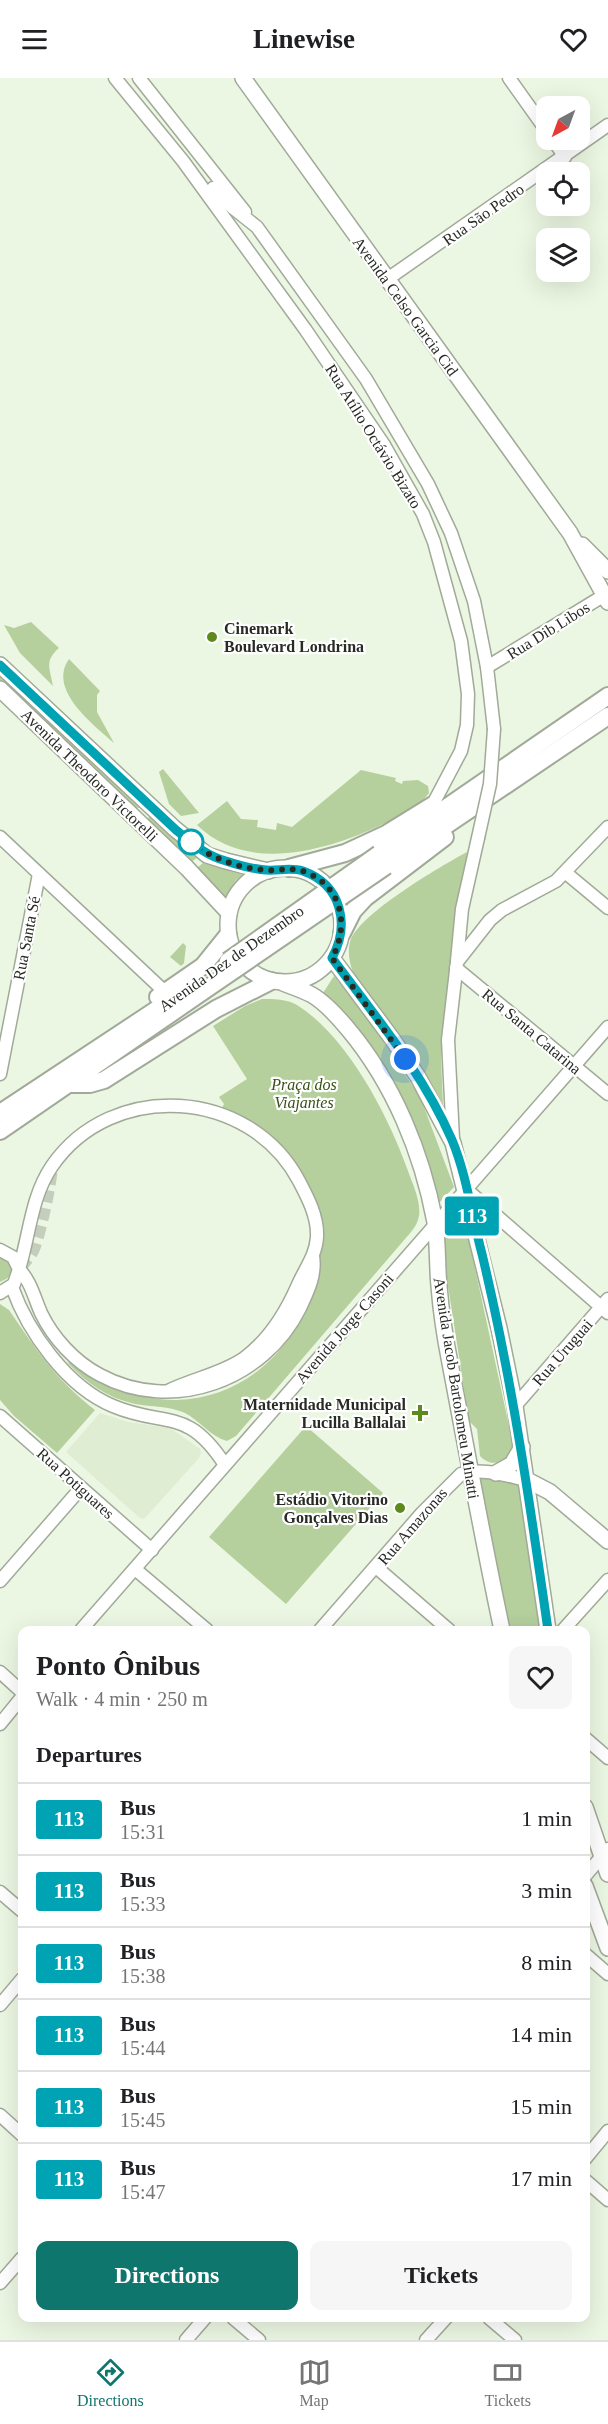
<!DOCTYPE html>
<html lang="en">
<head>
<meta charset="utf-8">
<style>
  body { margin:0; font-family:"Times New Roman",serif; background:#f6f6f6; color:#202124; height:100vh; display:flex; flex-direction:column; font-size:22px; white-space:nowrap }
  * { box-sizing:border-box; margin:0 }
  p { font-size:20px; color:#757577 }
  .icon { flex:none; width:33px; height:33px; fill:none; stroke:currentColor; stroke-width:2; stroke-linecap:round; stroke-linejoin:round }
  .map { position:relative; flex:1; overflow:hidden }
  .side { position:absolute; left:18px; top:1548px; width:572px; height:696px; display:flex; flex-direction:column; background:#fff; border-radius:12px; box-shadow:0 6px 24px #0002 }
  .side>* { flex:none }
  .badge { padding:0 12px; border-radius:4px; font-size:21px; line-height:39px }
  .needle { width:39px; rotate:221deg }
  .fabs { position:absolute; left:536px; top:18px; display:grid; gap:12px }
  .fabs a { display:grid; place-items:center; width:54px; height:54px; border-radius:12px; background:#fff; box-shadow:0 6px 24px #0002; font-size:30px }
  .you { position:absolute; width:30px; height:30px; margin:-15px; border:4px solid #fff; border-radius:50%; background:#1a73e8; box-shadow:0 0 0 9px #1a73e833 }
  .map>.badge { position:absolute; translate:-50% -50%; box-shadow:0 0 0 3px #fff }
  h2 { padding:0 18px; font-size:22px; line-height:54px }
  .round { display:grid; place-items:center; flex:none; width:63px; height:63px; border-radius:12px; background:#f6f6f6 }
  .head { display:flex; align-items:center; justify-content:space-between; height:102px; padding:0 18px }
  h1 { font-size:28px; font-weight:800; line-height:45px }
  .action { display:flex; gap:12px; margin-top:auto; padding:12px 18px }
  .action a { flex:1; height:69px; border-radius:12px; background:#0f766e; color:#fff; font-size:24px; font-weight:800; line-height:69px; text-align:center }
  .action a+a { background:#f6f6f6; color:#202124 }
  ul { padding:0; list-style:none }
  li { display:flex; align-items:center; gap:18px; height:72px; padding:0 18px; border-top:2px solid #e0e0e0 }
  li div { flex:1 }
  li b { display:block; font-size:22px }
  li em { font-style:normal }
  li .badge { min-width:66px; font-weight:700; text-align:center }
  header { display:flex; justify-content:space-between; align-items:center; height:78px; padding:0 18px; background:#fff; font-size:27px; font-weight:800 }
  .dock { display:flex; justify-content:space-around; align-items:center; height:84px; border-top:2px solid #e0e0e0; background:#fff; font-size:16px; color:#757577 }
  .dock a { display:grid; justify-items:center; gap:3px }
  .dock .current { color:#0f766e }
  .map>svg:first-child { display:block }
</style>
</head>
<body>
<header><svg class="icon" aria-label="menu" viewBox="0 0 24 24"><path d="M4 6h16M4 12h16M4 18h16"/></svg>Linewise<svg class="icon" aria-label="heart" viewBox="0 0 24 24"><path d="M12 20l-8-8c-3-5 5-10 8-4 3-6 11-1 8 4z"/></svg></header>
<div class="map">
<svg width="608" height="2262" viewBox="0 0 608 2262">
  <rect width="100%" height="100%" fill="#ecf7e3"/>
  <!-- built -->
  <path fill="#dfedd3" d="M100,1335L128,1344L170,1350L200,1371L201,1375L199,1380L144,1441L140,1440L66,1374Z"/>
  <!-- green -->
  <g fill="#b5cf9d">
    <path d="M31,544L59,570C44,583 50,590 53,608L20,575L4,547L14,550Z"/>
    <path d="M69,581L100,613L97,617V634L114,665C94,647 47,612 69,581Z"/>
    <path d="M0,595L139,727V730L133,729L0,604Z"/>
    <path d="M163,691L199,735L181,738L169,726L159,694Z"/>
    <path d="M361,692L396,700L395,703L402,706L403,703L418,702L428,708L429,715C419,730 399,739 383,746C327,773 247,796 197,747L227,723L241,741L258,742L257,749L276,752L277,745L292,749Z"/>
    <path d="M150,738L198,779L190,785L146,742Z"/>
    <path d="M467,774L441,979L443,1027L360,909C353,896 346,880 350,864C357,837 441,788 467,774Z"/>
    <path d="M203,785L248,793L236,802L225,819L197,790Z"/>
    <path d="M183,865L186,868L184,885L181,888L170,879Z"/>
    <path d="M334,898L376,952L421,1021L454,1109L438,1126L416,1052L378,978L323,915Z"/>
    <path d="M262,921C273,921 287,921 297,927C348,959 389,1039 408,1093C413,1107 421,1123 419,1138C418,1144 415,1149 411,1154L236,1358L227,1363C211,1359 200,1343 185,1335C169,1328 152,1329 135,1326C108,1320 86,1305 68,1285L71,1283C103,1305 136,1322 176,1322C259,1320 319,1246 318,1167C318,1156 312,1143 309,1132C307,1122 305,1110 301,1101C297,1094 286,1088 280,1083C261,1066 241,1049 221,1032L224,1026L219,1019L247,1001L213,948L245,928Z"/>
    <path d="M486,1139L501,1151L500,1155L487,1161L482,1140Z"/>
    <path d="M450,1148H461L467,1153L514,1371L512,1378C500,1385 491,1389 480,1378L477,1351L469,1343L442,1169L444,1157Z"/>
    <path d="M0,1177L8,1180L12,1192L8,1200L0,1204Z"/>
    <path d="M0,1226L9,1232C37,1273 55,1301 95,1332L57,1375L14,1338L0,1322Z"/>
    <path d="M306,1348L383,1415L286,1526L209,1459Z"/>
    <path d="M476,1398L520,1406L544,1552H504Z"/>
  </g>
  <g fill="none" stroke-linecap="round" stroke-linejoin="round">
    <!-- minor-tunnel -->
    <path stroke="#c5cebd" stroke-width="12" stroke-dasharray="12 6" stroke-linecap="butt" d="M20,1190C25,1184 31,1178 34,1171C41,1152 51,1107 52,1088"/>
    <!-- minor casing -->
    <g stroke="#a1aa98" stroke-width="15">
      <g id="minor">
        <path d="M115,0L183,83L305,251L384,367L423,436L434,464L461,563L468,616L467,647L461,673L432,728"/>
        <path d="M139,0L245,134"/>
        <path d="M509,0L546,52"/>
        <path d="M553,62L565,79"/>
        <path d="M213,110L223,122L257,149L366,301L428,406L451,455L474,523L487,589L494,651"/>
        <path d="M386,202L608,47"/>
        <path d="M487,589L608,515"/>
        <path d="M0,759L165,914"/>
        <path d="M566,795L608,830"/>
        <path d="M457,883L462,831L478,760"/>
        <path d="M456,890L608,1016"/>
        <path d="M0,996L39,796"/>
        <path d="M453,1061L448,962L457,884L490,842L502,832L556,803L608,749"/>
        <path d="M466,1111L608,1235"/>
        <path d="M0,1172L13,1179L19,1191L14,1206L0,1215"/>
        <path d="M12,1209C28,1254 67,1309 113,1328C165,1350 187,1328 225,1387"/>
        <path d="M168,1313C192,1301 221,1296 243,1281C268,1263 285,1236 297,1209C304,1192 316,1178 317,1159C318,1139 308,1120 299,1103C250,1010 112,1001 52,1088C31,1119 30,1155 19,1191C31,1204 34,1219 41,1235C53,1260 75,1284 100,1297C172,1336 264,1303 300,1230C308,1213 316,1197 313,1178"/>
        <path d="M515,1328L608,1221"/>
        <path d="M0,1338L152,1472"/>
        <path d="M376,1489L449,1552"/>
        <path d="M135,1491L207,1552"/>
        <path d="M0,1503L81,1410"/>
        <path d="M81,1552L608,949"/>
        <path d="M320,1552L422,1435L461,1396C481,1389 507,1398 527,1402"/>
        <path d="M563,1552L608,1502"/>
        <path d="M0,1594L22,1614"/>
        <path d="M0,1646L22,1619"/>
        <path d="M585,1660L608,1680"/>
        <path d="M585,1798L608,1771"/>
        <path d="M0,1814L22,1833"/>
        <path d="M585,1876L608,1896"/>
        <path d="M0,1927L22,1901"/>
        <path d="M0,2037L22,2057"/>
        <path d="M585,2081L608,2053"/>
        <path d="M585,2102L608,2122"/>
        <path d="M0,2205L22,2180"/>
        <path d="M233,2240L259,2262"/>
        <path d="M489,2240L515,2262"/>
        <path d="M186,2262L205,2240"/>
        <path d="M426,2262L446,2240"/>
      </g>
    </g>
    <!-- major casing -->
    <g stroke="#a1aa98" stroke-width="18">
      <g id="major">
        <path d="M243,0L570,455L608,524"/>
        <path d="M582,467L608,493"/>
        <path d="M0,587L174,750L207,777L226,783L268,793"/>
        <path d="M0,611L187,790L229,835"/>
        <circle cx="285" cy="847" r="57"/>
        <path d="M332,880L393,962L418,999L453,1065L499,1250L515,1328L548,1552"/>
        <path d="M283,905C293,909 303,912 312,917C326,925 338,939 348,951C394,1006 422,1075 435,1144C438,1165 437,1187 439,1208C441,1233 445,1260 450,1285C467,1374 483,1463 502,1552"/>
        <path d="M496,1395L512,1386L522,1369"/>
        <path d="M527,1402L550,1414L608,1463"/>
        <path d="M585,1729L608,1796"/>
        <path d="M585,1808L608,1870"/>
      </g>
    </g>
    <!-- highway casing -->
    <g stroke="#a1aa98" stroke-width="20">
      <g id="highway">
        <path d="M379,776L608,618"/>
        <path d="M386,788L608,638"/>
        <path d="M289,790L345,775L386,756L433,727"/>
        <path d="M342,855L353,833L365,820L445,759"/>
        <path d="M158,919L203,888L228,857"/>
        <path d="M70,1006H90L104,1002L216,931L271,903"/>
        <path d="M0,1035L177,918"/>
        <path d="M0,1053L202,914"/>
      </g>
    </g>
    <!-- minor -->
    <use href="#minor" stroke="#fff" stroke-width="12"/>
    <!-- major -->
    <use href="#major" stroke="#fff" stroke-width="15"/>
    <!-- highway -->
    <use href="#highway" stroke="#fff" stroke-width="16"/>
    <!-- minor-bridge casing -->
    <g stroke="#a1aa98" stroke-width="15" stroke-linecap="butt">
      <path id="minor-bridge" d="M478,760L490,706L494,651"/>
    </g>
    <!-- highway-bridge casing -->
    <g stroke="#a1aa98" stroke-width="20" stroke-linecap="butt">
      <g id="highway-bridge">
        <path d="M228,883L379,776"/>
        <path d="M202,914L386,788"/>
      </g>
    </g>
    <!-- minor-bridge -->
    <use href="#minor-bridge" stroke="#fff" stroke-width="12"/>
    <!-- highway-bridge -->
    <use href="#highway-bridge" stroke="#fff" stroke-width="16"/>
  </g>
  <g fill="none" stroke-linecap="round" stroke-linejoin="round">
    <!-- line casing -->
    <g stroke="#fff" stroke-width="14">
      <path id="line" d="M0,587L176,752C192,765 206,778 226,783C238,787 253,791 266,792C279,793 290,789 303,793C342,807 350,847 332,880C375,938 423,995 452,1062C467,1098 472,1139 482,1176C512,1301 530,1426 548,1552"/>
    </g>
    <!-- line -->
    <use href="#line" stroke="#00a3b4" stroke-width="9"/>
    <!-- walk -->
    <path stroke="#272b24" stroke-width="6" stroke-dasharray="0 10.8" d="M191,764C210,780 241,791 267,792C280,793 290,789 303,793C342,807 350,847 332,880L405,981"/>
  </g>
  <!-- markers -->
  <g fill="#5c8a1b" stroke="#fff" stroke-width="2">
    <circle cx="212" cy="559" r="6"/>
    <path d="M417 1326h6v6h6v6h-6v6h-6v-6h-6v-6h6z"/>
    <circle cx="400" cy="1430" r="6"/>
  </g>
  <circle fill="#fff" stroke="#00a3b4" stroke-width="3" cx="191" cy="764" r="12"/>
  <g text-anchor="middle" stroke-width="4.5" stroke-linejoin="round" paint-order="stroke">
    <!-- street labels -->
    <g font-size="16" fill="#272b24" stroke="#fff">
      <text transform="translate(483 136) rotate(-35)" y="6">Rua São Pedro</text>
      <text transform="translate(406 228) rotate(54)" y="6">Avenida Celso Garcia Cid</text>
      <text transform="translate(374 358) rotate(58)" y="6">Rua Atílio Octávio Bizato</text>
      <text transform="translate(548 552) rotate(-32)" y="6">Rua Dib Libos</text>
      <text transform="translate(90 697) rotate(44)" y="6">Avenida Theodoro Victorelli</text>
      <text transform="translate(26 860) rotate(-79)" y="6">Rua Santa Sé</text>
      <text transform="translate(231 880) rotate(-35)" y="6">Avenida Dez de Dezembro</text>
      <text transform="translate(532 953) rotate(40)" y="6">Rua Santa Catarina</text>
      <text transform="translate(344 1250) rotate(-49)" y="6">Avenida Jorge Casoni</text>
      <text transform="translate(562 1274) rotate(-49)" y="6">Rua Uruguai</text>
      <text transform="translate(457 1310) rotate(81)" y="6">Avenida Jacob Bartolomeu Minatti</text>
      <text transform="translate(76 1405) rotate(42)" y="6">Rua Potiguares</text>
      <text transform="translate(412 1448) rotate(-49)" y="6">Rua Amazonas</text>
    </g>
    <!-- poi labels -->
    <g font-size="16" font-weight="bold" fill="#272b24" stroke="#fff" text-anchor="end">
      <text x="224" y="556" text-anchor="start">Cinemark<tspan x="224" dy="18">Boulevard Londrina</tspan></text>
      <text x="406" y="1332">Maternidade Municipal<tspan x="406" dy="18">Lucilla Ballalai</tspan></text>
      <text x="388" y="1427">Estádio Vitorino<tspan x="388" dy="18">Gonçalves Dias</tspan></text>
    </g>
    <!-- park labels -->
    <g font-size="16" font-style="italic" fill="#375017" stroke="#fff">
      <text x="304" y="1012">Praça dos<tspan x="304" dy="18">Viajantes</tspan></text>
    </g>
  </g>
</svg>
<div class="fabs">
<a><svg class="needle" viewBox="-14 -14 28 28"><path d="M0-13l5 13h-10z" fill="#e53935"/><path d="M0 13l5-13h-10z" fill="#757577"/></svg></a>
<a><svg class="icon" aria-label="locate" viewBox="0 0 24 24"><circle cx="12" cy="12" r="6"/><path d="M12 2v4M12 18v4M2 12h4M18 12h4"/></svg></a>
<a><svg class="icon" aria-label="layers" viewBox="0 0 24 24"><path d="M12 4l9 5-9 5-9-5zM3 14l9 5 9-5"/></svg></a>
</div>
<div class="you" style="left:405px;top:981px"></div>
<b class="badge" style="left:472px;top:1138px;background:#00a3b4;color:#fff">113</b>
<section class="side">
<div class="head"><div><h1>Ponto Ônibus</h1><p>Walk · 4 min · 250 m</p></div><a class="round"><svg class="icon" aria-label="heart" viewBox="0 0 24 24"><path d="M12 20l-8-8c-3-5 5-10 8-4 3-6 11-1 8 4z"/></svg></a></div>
<h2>Departures</h2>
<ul>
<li><span class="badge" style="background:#00a3b4;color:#fff">113</span><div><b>Bus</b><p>15:31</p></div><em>1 min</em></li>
<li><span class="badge" style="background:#00a3b4;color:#fff">113</span><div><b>Bus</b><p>15:33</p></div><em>3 min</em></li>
<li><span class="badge" style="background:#00a3b4;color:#fff">113</span><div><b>Bus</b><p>15:38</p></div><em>8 min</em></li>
<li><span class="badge" style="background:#00a3b4;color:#fff">113</span><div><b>Bus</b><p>15:44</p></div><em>14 min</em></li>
<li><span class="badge" style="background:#00a3b4;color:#fff">113</span><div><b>Bus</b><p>15:45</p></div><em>15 min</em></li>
<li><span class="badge" style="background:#00a3b4;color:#fff">113</span><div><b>Bus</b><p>15:47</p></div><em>17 min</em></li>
</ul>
<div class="action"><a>Directions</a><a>Tickets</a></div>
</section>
</div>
<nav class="dock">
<a class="current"><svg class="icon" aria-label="directions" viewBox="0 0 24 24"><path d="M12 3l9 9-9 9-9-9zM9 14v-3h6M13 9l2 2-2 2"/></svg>Directions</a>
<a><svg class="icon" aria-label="map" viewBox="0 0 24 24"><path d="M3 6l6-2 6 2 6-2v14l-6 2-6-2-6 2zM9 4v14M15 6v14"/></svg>Map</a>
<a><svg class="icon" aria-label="tickets" viewBox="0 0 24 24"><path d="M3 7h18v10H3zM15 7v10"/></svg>Tickets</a>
</nav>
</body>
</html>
